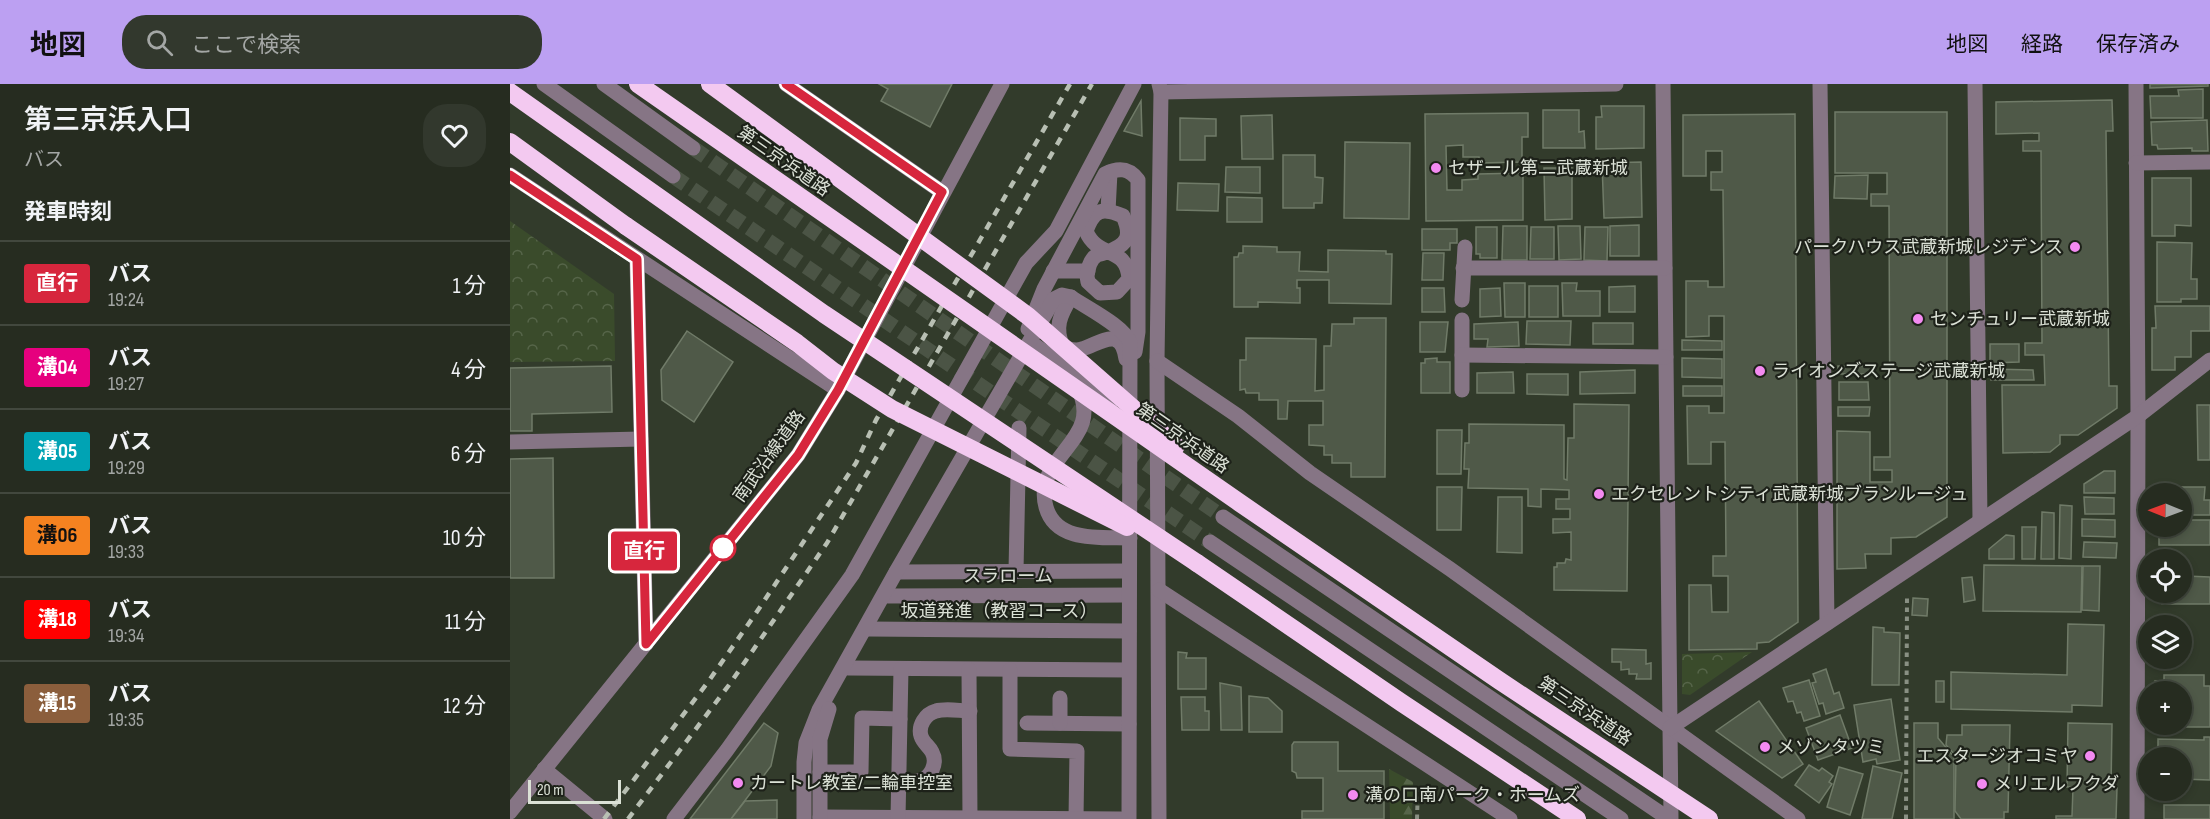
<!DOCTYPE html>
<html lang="ja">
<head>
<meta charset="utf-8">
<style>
  body { margin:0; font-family:"Sofia Sans Condensed","Noto Sans JP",sans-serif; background:#32382d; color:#f1f3f6; height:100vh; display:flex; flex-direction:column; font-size:22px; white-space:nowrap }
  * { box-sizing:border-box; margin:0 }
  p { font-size:20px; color:#a4a7a5 }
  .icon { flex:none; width:33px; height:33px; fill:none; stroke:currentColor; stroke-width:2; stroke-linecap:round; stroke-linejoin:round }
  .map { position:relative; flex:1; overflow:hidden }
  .drawer { display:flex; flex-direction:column; background:#262c20; width:510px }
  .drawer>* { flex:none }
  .badge { padding:0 12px; border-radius:4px; font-size:21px; line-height:39px }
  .needle { width:39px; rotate:271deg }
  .fabs { position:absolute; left:1628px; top:399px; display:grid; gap:12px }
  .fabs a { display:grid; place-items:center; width:54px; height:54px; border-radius:50%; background:#262c20; box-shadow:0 3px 9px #0003,0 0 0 2px #42483e; font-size:30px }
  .scale { position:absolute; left:18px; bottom:15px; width:93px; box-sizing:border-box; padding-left:6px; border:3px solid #dbe1d6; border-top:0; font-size:16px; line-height:21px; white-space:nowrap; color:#dbe1d6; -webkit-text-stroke:4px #1d2119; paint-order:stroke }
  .map>.badge { position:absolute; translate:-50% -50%; box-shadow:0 0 0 3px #fff }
  h2 { padding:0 24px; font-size:22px; line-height:54px }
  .round { display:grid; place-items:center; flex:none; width:63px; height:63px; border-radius:24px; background:#32382d }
  .overview { display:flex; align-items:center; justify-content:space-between; height:102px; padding:0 24px }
  h1 { font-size:28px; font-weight:600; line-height:45px }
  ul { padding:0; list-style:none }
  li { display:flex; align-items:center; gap:18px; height:84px; padding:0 24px; border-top:2px solid #42483e }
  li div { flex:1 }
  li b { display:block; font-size:22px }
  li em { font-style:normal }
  li .badge { min-width:66px; font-weight:700; text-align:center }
  header { display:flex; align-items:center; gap:36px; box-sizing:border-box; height:84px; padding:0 30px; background:#bca0f2; color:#111 }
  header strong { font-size:28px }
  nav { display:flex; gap:33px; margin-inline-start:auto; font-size:21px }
  .search { width:420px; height:54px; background:#32382d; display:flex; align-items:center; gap:15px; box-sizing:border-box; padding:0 21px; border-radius:24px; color:#a4a7a5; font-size:22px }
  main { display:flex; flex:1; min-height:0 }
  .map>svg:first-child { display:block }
</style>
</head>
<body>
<header>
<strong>地図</strong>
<div class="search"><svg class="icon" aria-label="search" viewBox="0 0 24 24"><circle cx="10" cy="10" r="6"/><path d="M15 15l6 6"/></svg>ここで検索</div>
<nav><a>地図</a><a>経路</a><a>保存済み</a></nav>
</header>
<main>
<section class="drawer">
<div class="overview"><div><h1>第三京浜入口</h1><p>バス</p></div><a class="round"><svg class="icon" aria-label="heart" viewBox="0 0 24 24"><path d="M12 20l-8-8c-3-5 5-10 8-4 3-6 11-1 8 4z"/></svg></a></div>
<h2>発車時刻</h2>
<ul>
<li><span class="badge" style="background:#d7263d;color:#fff">直行</span><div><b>バス</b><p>19:24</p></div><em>1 分</em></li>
<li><span class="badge" style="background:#e6007e;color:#fff">溝04</span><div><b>バス</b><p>19:27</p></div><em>4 分</em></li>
<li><span class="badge" style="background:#00a3b4;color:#fff">溝05</span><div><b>バス</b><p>19:29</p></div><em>6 分</em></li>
<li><span class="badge" style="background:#f58220;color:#111">溝06</span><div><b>バス</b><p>19:33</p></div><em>10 分</em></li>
<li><span class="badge" style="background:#f00;color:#fff">溝18</span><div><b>バス</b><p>19:34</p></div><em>11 分</em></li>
<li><span class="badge" style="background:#8b5e3c;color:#fff">溝15</span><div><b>バス</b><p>19:35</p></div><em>12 分</em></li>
</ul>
</section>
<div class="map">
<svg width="1700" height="735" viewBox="0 0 1700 735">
  <defs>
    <pattern id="forest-firs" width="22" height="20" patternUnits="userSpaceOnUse" patternTransform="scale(1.5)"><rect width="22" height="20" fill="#3a4b2b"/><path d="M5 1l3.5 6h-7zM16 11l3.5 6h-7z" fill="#566549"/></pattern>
    <pattern id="park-crowns" width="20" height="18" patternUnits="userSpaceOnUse" patternTransform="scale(1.5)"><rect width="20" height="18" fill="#3a4b2b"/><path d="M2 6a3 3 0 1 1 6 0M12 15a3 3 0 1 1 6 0" fill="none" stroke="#566549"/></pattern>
  </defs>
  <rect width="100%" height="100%" fill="#323b2b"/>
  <!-- forest -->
  <path fill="url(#forest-firs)" d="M879,685L903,698L902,735H880Z"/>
  <!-- park -->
  <g fill="url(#park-crowns)">
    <path d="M0,137L104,210L105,277L0,278Z"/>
    <path d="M1242,568L1180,611L1172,610V570Z"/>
  </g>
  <!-- building -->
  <g fill="#4f5948" stroke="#707b68" stroke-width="1.5">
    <path d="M369,0H442L420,43L371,17L378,5Z"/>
    <path d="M1640,0H1698V2L1640,4Z"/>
    <path d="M1693,5V34H1641L1640,12H1669L1668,6Z"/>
    <path d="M1602,16L1603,47H1596L1599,302H1607V324L1568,351H1550V360L1540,368L1493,369L1492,301H1535L1534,271H1515V259H1532L1531,67H1513V57H1529V49L1486,50V18Z"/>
    <path d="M631,17L632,52L614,47Z"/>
    <path d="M1091,22H1134V64L1086,65V33H1092Z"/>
    <path d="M1033,26H1069V48L1074,47L1075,64H1033Z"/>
    <path d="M1325,28H1437V433L1406,453L1381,454V470H1355L1356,484L1327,485V347L1360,348V398H1382V386H1364V373H1380L1379,122H1361V110H1377V89H1325Z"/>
    <path d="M1018,29V53H1012V78L969,79V73H953V61L936,62L937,106H952V96L968,95V90L1013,89V136L916,137L915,30Z"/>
    <path d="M1285,30L1288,538L1259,558L1247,559V565L1179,566V501H1201L1202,528H1218V492H1203V472H1216L1215,358H1201V380H1178L1177,322H1199V329H1214V232H1199V252L1176,253V197H1198V203H1214L1213,106H1201V88H1212V67H1196V92H1173V31Z"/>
    <path d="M762,31L763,75H732L731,32Z"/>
    <path d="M670,34L706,35V52H695V76H670Z"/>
    <path d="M1697,36L1698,67H1682V64L1648,65L1647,61H1642L1641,38Z"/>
    <path d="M835,58L900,59L899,135L834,134Z"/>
    <path d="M773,71H805V93L813,94L812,119H804V124H773Z"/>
    <path d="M1131,78L1132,133L1094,134L1092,79Z"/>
    <path d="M716,83H750V109L715,108Z"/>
    <path d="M1034,84H1062V135L1035,136Z"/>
    <path d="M1358,91L1357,115L1324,114L1325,92Z"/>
    <path d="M1642,94H1681V142L1665,141V152H1642Z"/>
    <path d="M668,99L709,100L708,127L667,126Z"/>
    <path d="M717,113L752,114V138H717Z"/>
    <path d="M1129,141V172H1100V142Z"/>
    <path d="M993,142H1017V176H992Z"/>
    <path d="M1048,142H1070L1071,175L1049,176Z"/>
    <path d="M966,143H987V174H970V170H966Z"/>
    <path d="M1021,143H1044V175H1020Z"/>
    <path d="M1075,143H1098L1097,177L1074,176Z"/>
    <path d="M912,145H947V159H940V166H912Z"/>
    <path d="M1647,158L1682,159L1681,195H1687V215H1671V218H1647Z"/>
    <path d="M733,162L767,163V168H790L789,187L818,188V166L876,167V170H882L881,220L819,219V196H787V204H790V219L748,218V223H724V173H728L729,169H733Z"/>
    <path d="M913,169H934L933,196H912Z"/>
    <path d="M994,199H1015V233H995Z"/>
    <path d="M1052,199H1067L1066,207H1090V232H1053Z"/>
    <rect x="1019" y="202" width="29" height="31"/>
    <path d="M1125,202V228H1099V203Z"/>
    <path d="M912,204H934L935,228H912Z"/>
    <path d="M990,204L991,232L970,233V205Z"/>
    <path d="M1645,222H1700V247H1681V273H1665V286H1642V244H1646Z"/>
    <path d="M844,234H876L875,393H841V379H822V371H814V362L799,361V341H813V317H778L777,335H768V316H749V309H736L735,305L730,306V276H736V254L806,255L805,307L814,306V262H821L822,240H844Z"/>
    <path d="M1017,237H1061L1060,261L1016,260Z"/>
    <path d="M910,238H938L935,268H910Z"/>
    <path d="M1008,238L1009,262L977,263L978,255H964V240Z"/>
    <rect x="1083" y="239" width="40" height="21"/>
    <path d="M177,247L223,278L184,338L152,316L151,286Z"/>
    <path d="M1172,256L1212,257V266H1172Z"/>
    <path d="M1480,260H1509V278L1480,279Z"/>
    <path d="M927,274V278H940V309H911V279H915V275Z"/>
    <path d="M1172,274L1212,275V294L1172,293Z"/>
    <path d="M101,282L102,328L22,330V347H0V284Z"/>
    <rect x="1328" y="282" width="35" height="8"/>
    <path d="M1481,285L1523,286L1524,296H1481Z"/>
    <path d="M1125,286V309L1070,310V288Z"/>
    <path d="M1003,288L1004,309H967V289Z"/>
    <path d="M1017,290H1058V311L1017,310Z"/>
    <path d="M1329,298H1358L1359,316H1329Z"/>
    <rect x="1173" y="302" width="39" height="10"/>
    <path d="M1064,320L1119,321L1117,507L1044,506V483H1047V479H1055L1056,475L1061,476V448L1043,449V435H1060V425H1046V415H1059V406L1031,405V423L1018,422V405L958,404L959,385H954L955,359H959V340L1054,341V395L1057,396L1058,354H1064Z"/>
    <path d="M1687,321H1700V376H1688Z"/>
    <path d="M1328,323H1360L1359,332H1328Z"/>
    <path d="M927,346H952L951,390H927Z"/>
    <path d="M43,374L44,494H0V375Z"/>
    <path d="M1594,387H1605V409H1574V400Z"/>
    <path d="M927,403H952L951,446H927Z"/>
    <path d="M1655,403H1695L1694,416H1700V431H1671V410H1655Z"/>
    <path d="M988,413H1012V469L987,468Z"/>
    <path d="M1574,413L1604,414V430H1575Z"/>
    <path d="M1550,421L1562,422L1561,475L1549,474Z"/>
    <path d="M1532,428L1544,429V475H1531Z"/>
    <path d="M1572,435L1605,436V453L1572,452Z"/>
    <path d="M1671,436H1700V461H1649V449H1645V442H1671Z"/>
    <path d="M1512,443H1526L1525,475H1512Z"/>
    <path d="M1496,451L1504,452V475H1479V465Z"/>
    <path d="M1574,458L1607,459L1606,474L1573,473Z"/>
    <path d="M1474,481L1572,482L1571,528L1473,527Z"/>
    <path d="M1573,482H1590L1589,527L1572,526Z"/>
    <path d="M1671,487L1677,488L1676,492L1700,493V520H1652V508H1671Z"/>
    <path d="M1462,493L1465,516L1454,518L1452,494Z"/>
    <path d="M1403,514L1418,515L1417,532L1402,531Z"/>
    <path d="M1558,540L1594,541L1592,622L1562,621V628L1441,625V588L1557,591Z"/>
    <path d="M1363,543L1374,544V548L1390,549L1389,601H1362Z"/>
    <path d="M1102,565L1136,566V580L1141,579V595H1126L1127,590H1119V585L1111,586V578H1102Z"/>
    <path d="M668,568L677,569L676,574H696V605H668Z"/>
    <path d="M1316,585L1324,610L1329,608L1334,624L1316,630L1313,619L1309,620L1302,599L1306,598L1303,590Z"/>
    <path d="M1654,591H1694V602H1700V643H1663V648H1652V640H1671V608H1645V597H1654Z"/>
    <path d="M1299,596L1310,632L1294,637L1291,628L1287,629L1283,617L1278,618L1273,604Z"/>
    <rect x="1426" y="597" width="8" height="21"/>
    <path d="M710,599L731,603L732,646H711Z"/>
    <path d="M739,612L758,614L772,627V648H739Z"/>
    <path d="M671,613H695V627H699V646H672Z"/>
    <path d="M1381,615L1390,676L1367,680L1366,675L1353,678L1344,621Z"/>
    <path d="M1249,617L1293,680L1272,694L1206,647Z"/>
    <path d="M1330,631L1342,664L1308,676L1296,644Z"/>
    <path d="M254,639L268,649L261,682L221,735H180Z"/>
    <path d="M1404,639H1428V654L1444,673V735H1404Z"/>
    <path d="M1558,639L1602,640L1601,704H1607L1606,735H1546V732H1562L1563,703H1557Z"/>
    <path d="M1452,641H1500L1498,728H1494V735H1451L1445,727L1446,672L1436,661L1437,651H1452Z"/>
    <path d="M1694,653H1700V696L1671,695V674H1648V655L1694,656Z"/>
    <path d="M784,658H828V687H874V735H792V727H813V694H787L786,689L782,687V661Z"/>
    <path d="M1299,681L1309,687L1312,684L1323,692L1319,698L1322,700L1309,719L1285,701Z"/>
    <path d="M1363,682L1392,689L1382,735H1352Z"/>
    <path d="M1329,683L1353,690L1340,731L1317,723Z"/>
    <path d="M267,716V735H221L235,717Z"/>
    <rect x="1654" y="721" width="46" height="14"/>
  </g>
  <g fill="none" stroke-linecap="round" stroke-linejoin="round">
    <!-- minor-tunnel -->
    <g stroke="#4b5445" stroke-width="15" stroke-dasharray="15 8" stroke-linecap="butt">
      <path d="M183,64L713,433"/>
      <path d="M163,92L700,458"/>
    </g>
    <!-- path -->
    <g stroke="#899083" stroke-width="4" stroke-dasharray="4.5 4.5" stroke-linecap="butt">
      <path d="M907,735L908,701"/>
      <path d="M1396,735L1397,514"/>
    </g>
    <!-- minor -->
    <g stroke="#867585" stroke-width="15">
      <path d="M34,0L163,92"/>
      <path d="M94,0L183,64"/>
      <path d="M276,0L432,108"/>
      <path d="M649,0L651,8L647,277L649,735"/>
      <path d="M1153,0L1161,735"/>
      <path d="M1310,0L1317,539"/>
      <path d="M1465,0L1470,437"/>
      <path d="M1626,0L1628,332L1627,735"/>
      <path d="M651,8L1106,0"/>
      <path d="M1626,79L1700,78"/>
      <path d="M0,91L328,306"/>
      <path d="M598,127L600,88"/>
      <path d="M127,175L136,560"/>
      <path d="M953,184H1155"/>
      <path d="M543,187H578"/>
      <path d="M577,192C578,184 580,175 587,171C589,170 596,169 597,168C618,161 622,152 613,132C592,123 584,125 576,147C588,176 617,161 619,195L607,208L590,209L578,198L577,192"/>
      <path d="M561,213C550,231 544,244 553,263C560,265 565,268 572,265C591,259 611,241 616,275"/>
      <path d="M952,216L955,163"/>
      <path d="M952,236V306"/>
      <path d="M518,245L534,205L595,90C609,83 619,84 628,96V248L625,268"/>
      <path d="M520,258L603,316"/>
      <path d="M952,271L1156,273"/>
      <path d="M647,277L728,332L800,389L940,485L1288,735"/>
      <path d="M567,302C589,344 554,359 538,392C534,401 533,413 536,423C546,459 591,453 620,454"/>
      <path d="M0,358L131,355"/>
      <path d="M713,433L1159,735"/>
      <path d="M700,458L1111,735"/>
      <path d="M506,487L509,344"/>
      <path d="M386,488L618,487"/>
      <path d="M649,506L1000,735"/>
      <path d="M378,512L619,511"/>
      <path d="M358,545L619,547"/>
      <path d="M338,584L618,586"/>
      <path d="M459,586L460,735"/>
      <path d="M500,586V665L567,667L566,735"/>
      <path d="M517,639L619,640"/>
      <path d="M550,639V614"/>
      <path d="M1160,644L1628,332L1700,276"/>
      <path d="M34,685L95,735"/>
      <path d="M310,688H351L352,634L390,635"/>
      <path d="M389,697C395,697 402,698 408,697C421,695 428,679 422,668C419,662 413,659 411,652C408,642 415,630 426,627C436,624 450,627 460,627"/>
      <path d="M0,728L288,371L328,306L492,0"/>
      <path d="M310,733L611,735"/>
      <path d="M388,734L391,585"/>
      <path d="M164,735L217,666L342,491L516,179L546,147L624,0"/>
      <path d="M294,735V678L296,659L309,626L386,488L544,215L552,211L561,213C575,223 616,243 620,259L619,735"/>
      <path d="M310,735V655L319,625"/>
    </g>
    <!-- highway -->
    <g stroke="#f3c9f0" stroke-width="18">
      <path d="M0,58L116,142"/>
      <path d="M687,479L892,619L1067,735"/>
    </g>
    <!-- rail -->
    <g stroke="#b8bfb3" stroke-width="4.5" stroke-dasharray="8 8" stroke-linecap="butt">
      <path d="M94,735L198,598L244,532L346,379L366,336L560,0"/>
      <path d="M118,735L219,601L317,459L582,0"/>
    </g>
    <!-- highway-bridge -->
    <g stroke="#f3c9f0" stroke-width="18">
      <path d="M128,0L730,419L990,597L1199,735"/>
      <path d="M200,0L518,232L666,362"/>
      <path d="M0,8L314,230L687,479"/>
      <path d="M116,142L287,259L323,287L382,325L617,443"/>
    </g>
  </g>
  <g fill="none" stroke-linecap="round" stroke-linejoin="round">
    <!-- line casing -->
    <g stroke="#fff" stroke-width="14">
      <path id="line" d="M0,91L127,175L136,560L288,371L328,306L432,108L276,0"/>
    </g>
    <!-- line -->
    <use href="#line" stroke="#d7263d" stroke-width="9"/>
  </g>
  <!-- markers -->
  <g fill="#f38af1" stroke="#1d2119" stroke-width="2">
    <circle cx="926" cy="84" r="6"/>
    <circle cx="1565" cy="163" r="6"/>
    <circle cx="1408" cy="235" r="6"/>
    <circle cx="1250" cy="287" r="6"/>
    <circle cx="1089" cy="410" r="6"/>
    <circle cx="1255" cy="663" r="6"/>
    <circle cx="1580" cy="672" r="6"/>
    <circle cx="228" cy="699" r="6"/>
    <circle cx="1472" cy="700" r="6"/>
    <circle cx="843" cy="711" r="6"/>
  </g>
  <circle fill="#fff" stroke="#d7263d" stroke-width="3" cx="213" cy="464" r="12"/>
  <g text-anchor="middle" stroke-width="4.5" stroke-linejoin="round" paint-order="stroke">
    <!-- street labels -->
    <g font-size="18" fill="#dbe1d6" stroke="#1d2119">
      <text transform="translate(274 77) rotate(35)" y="6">第三京浜道路</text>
      <text transform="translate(673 354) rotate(35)" y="6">第三京浜道路</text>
      <text transform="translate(259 372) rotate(-54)" y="6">南武沿線道路</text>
      <text x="498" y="498">スラローム</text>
      <text x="489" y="533">坂道発進（教習コース）</text>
      <text transform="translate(1075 627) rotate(34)" y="6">第三京浜道路</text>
    </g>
    <!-- poi labels -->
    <g font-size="18" fill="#dbe1d6" stroke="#1d2119" text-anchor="start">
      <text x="938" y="90">セザール第二武蔵新城</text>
      <text x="1553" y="169" text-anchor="end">パークハウス武蔵新城レジデンス</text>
      <text x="1420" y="241">センチュリー武蔵新城</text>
      <text x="1262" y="293">ライオンズステージ武蔵新城</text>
      <text x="1101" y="416">エクセレントシティ武蔵新城ブランルージュ</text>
      <text x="1267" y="669">メゾンタツミ</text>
      <text x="1568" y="678" text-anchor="end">エスタージオコミヤ</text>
      <text x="240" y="705">カートレ教室/二輪車控室</text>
      <text x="1484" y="706">メリエルフクダ</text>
      <text x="855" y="717">溝の口南パーク・ホームズ</text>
    </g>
  </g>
</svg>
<div class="fabs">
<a><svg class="needle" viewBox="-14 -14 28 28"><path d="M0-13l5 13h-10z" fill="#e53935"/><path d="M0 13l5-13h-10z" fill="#a4a7a5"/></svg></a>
<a><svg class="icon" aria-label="locate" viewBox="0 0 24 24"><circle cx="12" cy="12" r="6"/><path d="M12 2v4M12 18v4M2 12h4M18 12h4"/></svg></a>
<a><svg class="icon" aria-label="layers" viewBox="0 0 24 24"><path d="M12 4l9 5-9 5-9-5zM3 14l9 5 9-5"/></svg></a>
<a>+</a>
<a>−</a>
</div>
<div class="scale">20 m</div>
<b class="badge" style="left:134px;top:467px;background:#d7263d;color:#fff">直行</b>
</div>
</main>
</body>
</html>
